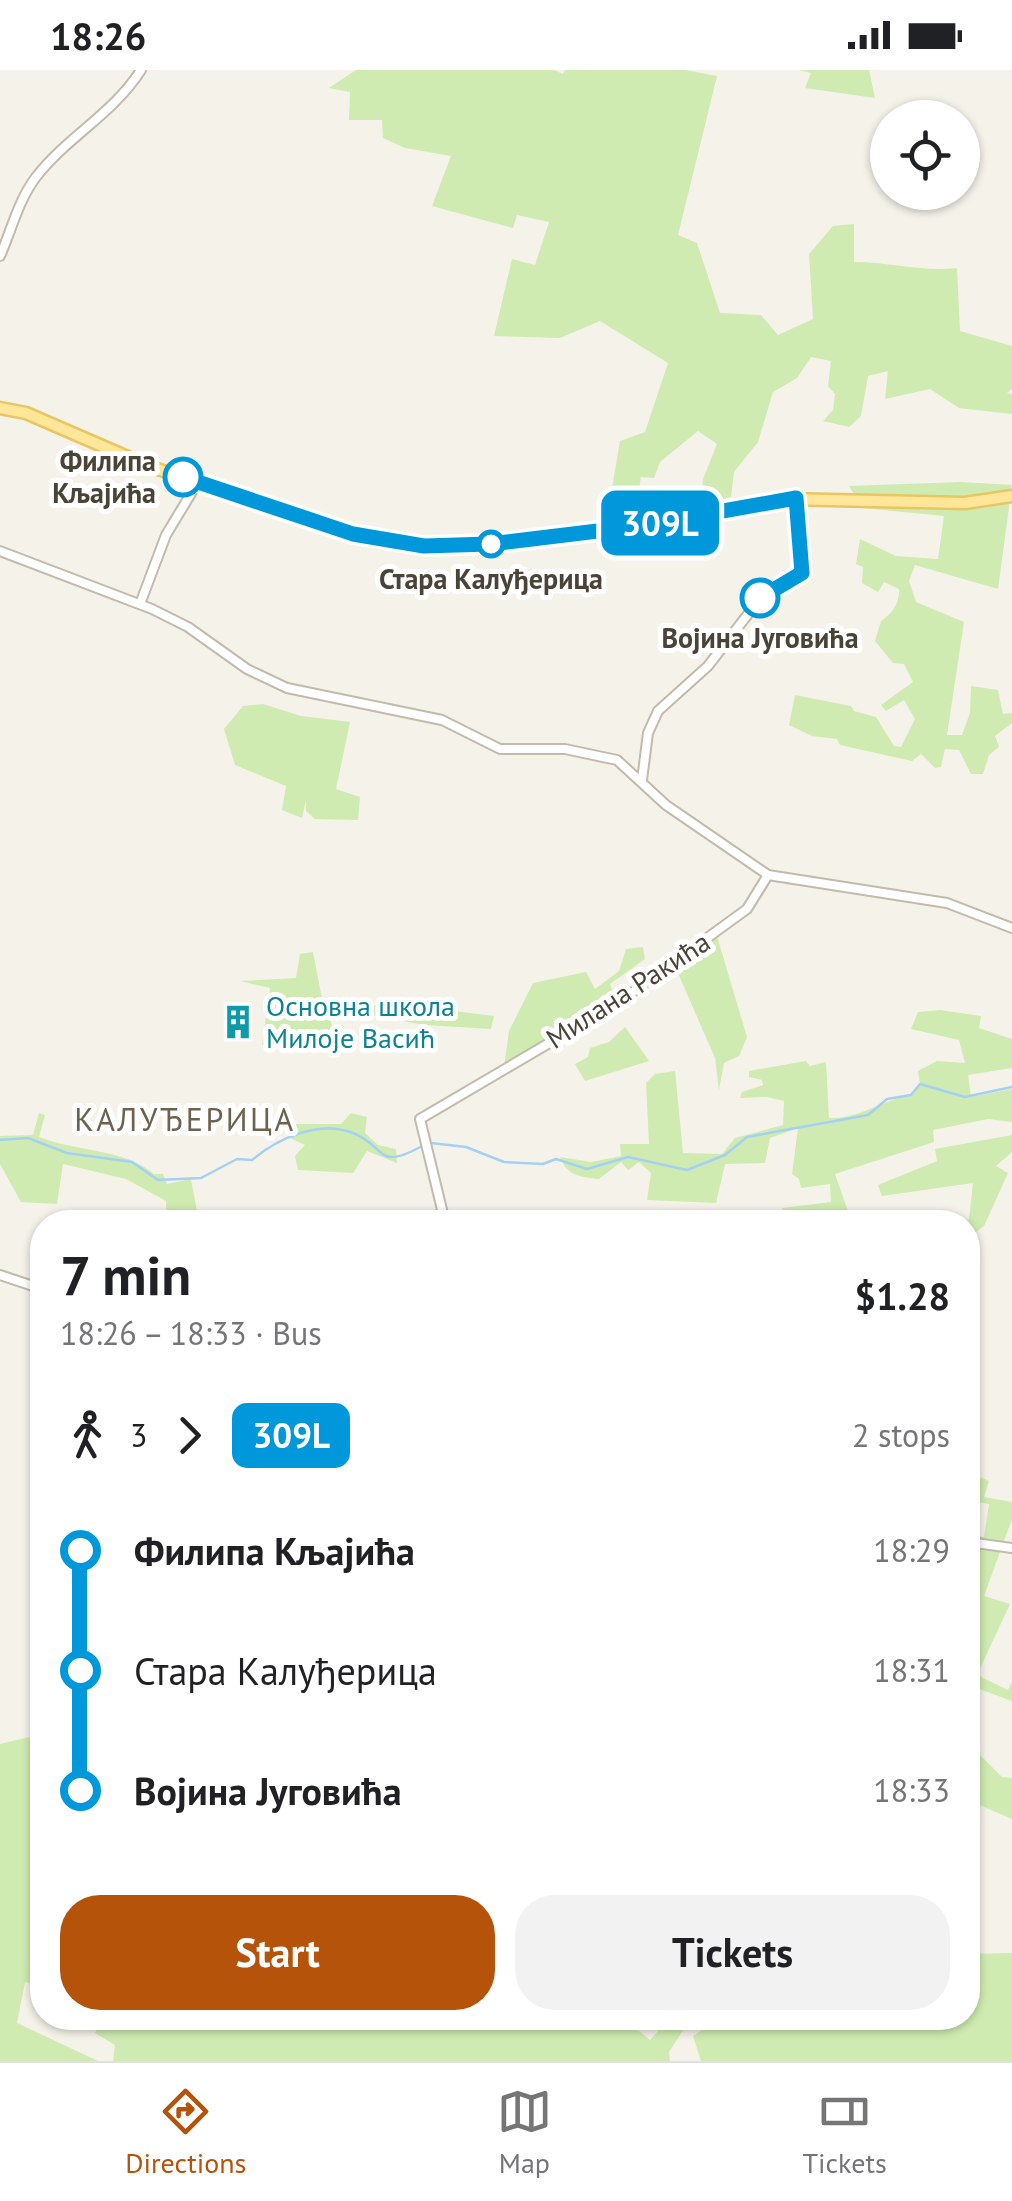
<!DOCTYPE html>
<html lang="en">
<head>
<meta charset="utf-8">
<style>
  body { margin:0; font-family:"PT Sans",sans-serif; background:#f2f2f2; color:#202124; height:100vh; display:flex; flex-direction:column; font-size:38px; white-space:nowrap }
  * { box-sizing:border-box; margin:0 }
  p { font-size:32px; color:#757577 }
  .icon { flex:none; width:55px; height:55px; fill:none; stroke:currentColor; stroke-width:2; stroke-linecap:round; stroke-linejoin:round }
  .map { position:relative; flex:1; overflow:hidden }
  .drawer { position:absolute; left:30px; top:1140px; width:950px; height:820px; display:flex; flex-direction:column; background:#fff; border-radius:40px; box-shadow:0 2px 8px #0004 }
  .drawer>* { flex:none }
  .badge { padding:0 20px; border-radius:15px; font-size:35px; line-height:65px }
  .tools { position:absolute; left:870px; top:30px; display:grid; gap:20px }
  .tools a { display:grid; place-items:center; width:110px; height:110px; border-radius:50%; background:#fff; box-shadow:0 2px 8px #0004; font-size:50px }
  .map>.badge { position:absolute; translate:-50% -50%; box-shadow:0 0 0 5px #fff }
  .legs { display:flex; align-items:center; gap:15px; height:110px; padding:0 30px; font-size:32px }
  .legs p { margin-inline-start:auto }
  .overview { display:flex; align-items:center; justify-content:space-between; height:170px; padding:0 30px }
  h1 { font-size:55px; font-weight:600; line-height:75px }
  .action { display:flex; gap:20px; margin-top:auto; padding:20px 30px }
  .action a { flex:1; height:115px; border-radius:40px; background:#b45309; color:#fff; font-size:40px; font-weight:600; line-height:115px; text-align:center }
  .action a+a { background:#f2f2f2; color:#202124 }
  ul { padding:0 30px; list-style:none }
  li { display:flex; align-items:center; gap:35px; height:120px; font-size:38px }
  li i { display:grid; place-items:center; width:15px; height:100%; margin:0 12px; background:currentColor }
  li i::after { content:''; width:25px; height:25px; margin:-12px; border:8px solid; border-radius:50%; background:#fff }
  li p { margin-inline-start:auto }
  li:first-child i { background:linear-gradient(#0000 50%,currentColor 0) }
  li:last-child i { background:linear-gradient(currentColor 50%,#0000 0) }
  .status { display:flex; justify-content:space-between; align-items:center; height:70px; padding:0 50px; background:#fff; direction:ltr }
  .status svg { height:28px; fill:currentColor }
  .menu { display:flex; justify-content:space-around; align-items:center; height:140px; border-top:2px solid #e0e0e0; background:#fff; font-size:28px; color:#757577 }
  .menu a { display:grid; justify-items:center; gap:5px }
  .menu .active { color:#b45309 }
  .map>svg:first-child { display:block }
</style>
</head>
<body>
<div class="status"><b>18:26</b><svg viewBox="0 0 49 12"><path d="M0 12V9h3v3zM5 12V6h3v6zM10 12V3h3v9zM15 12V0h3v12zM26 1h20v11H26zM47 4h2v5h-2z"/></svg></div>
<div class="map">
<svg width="1012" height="1991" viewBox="0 0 1012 1991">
  <rect width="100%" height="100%" fill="#f5f2ea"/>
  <!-- green -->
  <g fill="#cfebb1">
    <path d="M356,0H554L563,4L565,0H685L717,6L678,165L697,173L720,243L761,245L778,265L813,249L809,184L833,156L854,154V192C890,192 921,202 957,198L960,261L1012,276V319L1007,323L1012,324V344L959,338L930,319L885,329L888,301L868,306L861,346L849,357L823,351L833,340L835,324L828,316L831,291L811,287L797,308L773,322L758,372L734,402L731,427L702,434L703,409L717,374L698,361L660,392L654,408L641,407L633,456L605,460L620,371L645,362L668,293L600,251L560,268L494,266L512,189L535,195L549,152L517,145L513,158L432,136L451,86L405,78L383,68L382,50H349L350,22L329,18Z"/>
    <path d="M799,0H869L875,28L805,18L811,3Z"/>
    <path d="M960,412L1012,415L998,519L915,495L909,511L916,532L964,552L947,665H962L970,643L971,616L998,620L1003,644L1012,643V653L995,666L999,677L989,685L983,704H971L959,680L945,679L941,697L935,698L921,684L912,691L840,675L837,669L812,666L789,655L795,625L851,636L854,641L876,647L894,676L901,677L915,649L904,630L886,641L881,635L913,612L904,594L893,593L875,571L881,551C892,544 900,533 899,519L884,512L878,522L862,513L863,497L856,494L860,469L896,486L938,489L944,446L863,438L849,416Z"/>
    <path d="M263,634L301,646L350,652L336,719L360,727L358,750L315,749L306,741V730L302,748L282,740L286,716L235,695L224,659L243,636Z"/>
    <path d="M716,863L747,967L739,986L724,993L719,1020L715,988L674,894Z"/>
    <path d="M643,877L645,889L610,914L617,931L504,997L509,961L533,913L586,902L595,919L619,901L626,879Z"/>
    <path d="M313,882L321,924L337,969L262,975L270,918L240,911L296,908L300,884Z"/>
    <path d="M430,928L444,929L445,940L494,946L491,959L425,955L364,944L363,934L428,940Z"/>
    <path d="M940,940L981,946L979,958L1012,969V998L968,1005L971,1027L1012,1019V1052L988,1049L933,1060L934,1072L835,1104L849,1144L784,1150L782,1138L831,1132L830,1114L801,1118L799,1109L792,1104L798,1058L770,1068L765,1093L725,1094L716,1133L647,1130L651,1103L639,1092L628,1100L621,1092L599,1109C581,1107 567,1106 560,1087L591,1092L621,1086L620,1074H649L646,1013L655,1004L675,1001L683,1083L722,1084L735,1068L783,1055L784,1031L767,1027L740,1028L742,1022L763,1015L762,1010L749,1007V1001L806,991L810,996L826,992L829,1048C860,1049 882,1030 911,1025L920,1014L918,1001L937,991L965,993L959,970L911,959L918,942Z"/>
    <path d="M625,957L649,991L585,1011L575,994L588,987L590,978L609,972Z"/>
    <path d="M39,1043L45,1045L39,1067C77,1082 123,1078 154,1104H163L167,1114L191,1109L199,1152H166V1131L126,1109L63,1094L57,1134L21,1132L0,1094V1066L33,1065Z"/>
    <path d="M351,1043L367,1047L365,1063L378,1075L396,1079L397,1093L367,1081L353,1103L298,1100L295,1086L305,1075L288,1067L292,1065L290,1054H341Z"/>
    <path d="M1012,1065V1082L996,1096L1008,1103L984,1156L968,1168L964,1152L969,1149L973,1113L882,1126L878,1115L937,1091L935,1079Z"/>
    <path d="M971,1403L989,1411L984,1427L1012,1432V1449L984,1526L1010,1534L977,1605L1008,1620L1012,1612V1631L968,1615V1464L984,1467L989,1434L968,1430Z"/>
    <path d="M42,1664V1916L25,1912L17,1953L98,1991H0V1674Z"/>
    <path d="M968,1680L979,1684L1002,1707L1012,1708V1749L968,1730Z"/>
    <path d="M1012,1883V1991H701L693,1966L720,1948H968V1884Z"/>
    <path d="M103,1948H623L650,1970L670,1948H691L669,1982L670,1991H113L115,1975L95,1963Z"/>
  </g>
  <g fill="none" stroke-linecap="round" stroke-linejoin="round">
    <!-- stream -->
    <g stroke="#a4d0f4" stroke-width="2.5">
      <path d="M0,1070L28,1068L67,1083L132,1092L158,1110L201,1108L237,1089L252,1090C278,1068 319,1050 353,1063C387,1076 375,1102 422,1076"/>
      <path d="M431,1073L466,1077L504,1092L543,1094L556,1089L587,1099L628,1087L687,1100L725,1085L747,1067L868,1045L887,1029L911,1025L920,1014L965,1027L1012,1017"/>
    </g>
    <!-- minor casing -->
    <g stroke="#c2bbac" stroke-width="12">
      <g id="minor">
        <path d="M0,186C12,159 18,131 36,107C67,67 113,44 141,0"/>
        <path d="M0,481L152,539L188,557L247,599L287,618L442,650L500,679H565L617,690L666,735L768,805L947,833L1012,858"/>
        <path d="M140,534L166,465L198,412"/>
        <path d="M642,710L648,663L658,641L708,596L762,526L802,503L795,429"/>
        <path d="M445,1152L420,1049L619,932L747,839L768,805"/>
        <path d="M0,1205L42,1219"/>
        <path d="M968,1472L1012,1478"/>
      </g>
    </g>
    <!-- major casing -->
    <g stroke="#e9c664" stroke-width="15">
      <path id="major" d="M0,338L26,343L146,395L239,427L394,474H490L682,450L784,429L965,433L1012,426"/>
    </g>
    <!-- minor -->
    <use href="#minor" stroke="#fff" stroke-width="8"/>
    <!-- major -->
    <use href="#major" stroke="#ffe699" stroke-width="10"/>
  </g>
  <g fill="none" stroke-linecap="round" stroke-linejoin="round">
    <!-- line-1 casing -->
    <g stroke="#fff" stroke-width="22">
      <path id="line-1" d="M183,407L353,464L424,476L490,474L639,456L796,428L802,503L760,528"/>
    </g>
    <!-- line-1 -->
    <use href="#line-1" stroke="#0098da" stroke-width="15"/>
  </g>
  <!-- icons -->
  <defs>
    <g id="building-bare" transform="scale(2.7)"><path d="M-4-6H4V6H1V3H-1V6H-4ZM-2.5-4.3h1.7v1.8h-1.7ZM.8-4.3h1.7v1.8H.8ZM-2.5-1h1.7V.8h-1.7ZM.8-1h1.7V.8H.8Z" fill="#0f9aa8" stroke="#fff" stroke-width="2.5" paint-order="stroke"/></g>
  </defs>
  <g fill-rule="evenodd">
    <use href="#building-bare" x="238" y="952"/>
  </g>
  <!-- markers -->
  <g fill="#fff" stroke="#0098da" stroke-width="5">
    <circle cx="183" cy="407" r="18"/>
    <circle cx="491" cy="474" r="12"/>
    <circle cx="760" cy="528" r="18"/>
  </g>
  <g text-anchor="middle" stroke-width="10" stroke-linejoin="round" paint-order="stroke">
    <!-- stop labels -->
    <g font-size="28" font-weight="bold" fill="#4a4337" stroke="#fff">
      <text x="156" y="401" text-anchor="end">Филипа<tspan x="156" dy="32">Кљајића</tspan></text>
      <text x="491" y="519">Стара Калуђерица</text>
      <text x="760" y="578">Војина Југовића</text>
    </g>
    <!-- street labels -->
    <g font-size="28" fill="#4a4337" stroke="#fff">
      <text transform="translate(628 920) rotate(-33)" y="10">Милана Ракића</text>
    </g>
    <!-- culture labels -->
    <g font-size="28" fill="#0d838f" stroke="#fff" text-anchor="start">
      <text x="266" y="946">Основна школа<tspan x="266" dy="32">Милоје Васић</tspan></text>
    </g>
    <!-- quarter labels -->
    <g font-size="32" letter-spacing="2.5" fill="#6d624e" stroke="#fff">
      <text x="185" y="1061">КАЛУЂЕРИЦА</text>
    </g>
  </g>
</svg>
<div class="tools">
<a><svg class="icon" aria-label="locate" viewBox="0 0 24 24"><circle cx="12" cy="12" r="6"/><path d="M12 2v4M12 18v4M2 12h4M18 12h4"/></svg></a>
</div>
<b class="badge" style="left:660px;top:453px;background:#0098da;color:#fff">309L</b>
<section class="drawer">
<div class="overview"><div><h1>7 min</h1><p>18:26 – 18:33 · Bus</p></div><b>$1.28</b></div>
<div class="legs"><svg class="icon" aria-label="walk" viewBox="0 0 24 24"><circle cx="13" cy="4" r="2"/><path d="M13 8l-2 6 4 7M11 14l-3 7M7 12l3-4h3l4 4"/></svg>3<svg class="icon" aria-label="forward" viewBox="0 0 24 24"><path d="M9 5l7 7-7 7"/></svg><b class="badge" style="background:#0098da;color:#fff">309L</b><p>2 stops</p></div>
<ul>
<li><i style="color:#0098da"></i><b>Филипа Кљајића</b><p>18:29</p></li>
<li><i style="color:#0098da"></i><span>Стара Калуђерица</span><p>18:31</p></li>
<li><i style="color:#0098da"></i><b>Војина Југовића</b><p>18:33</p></li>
</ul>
<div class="action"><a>Start</a><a>Tickets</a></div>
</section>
</div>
<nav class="menu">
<a class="active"><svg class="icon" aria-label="directions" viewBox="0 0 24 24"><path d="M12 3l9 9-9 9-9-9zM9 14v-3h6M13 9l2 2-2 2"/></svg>Directions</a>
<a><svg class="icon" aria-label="map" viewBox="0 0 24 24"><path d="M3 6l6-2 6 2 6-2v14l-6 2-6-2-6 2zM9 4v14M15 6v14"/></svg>Map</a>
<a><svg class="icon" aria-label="tickets" viewBox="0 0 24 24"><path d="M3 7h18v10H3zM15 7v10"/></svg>Tickets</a>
</nav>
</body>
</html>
